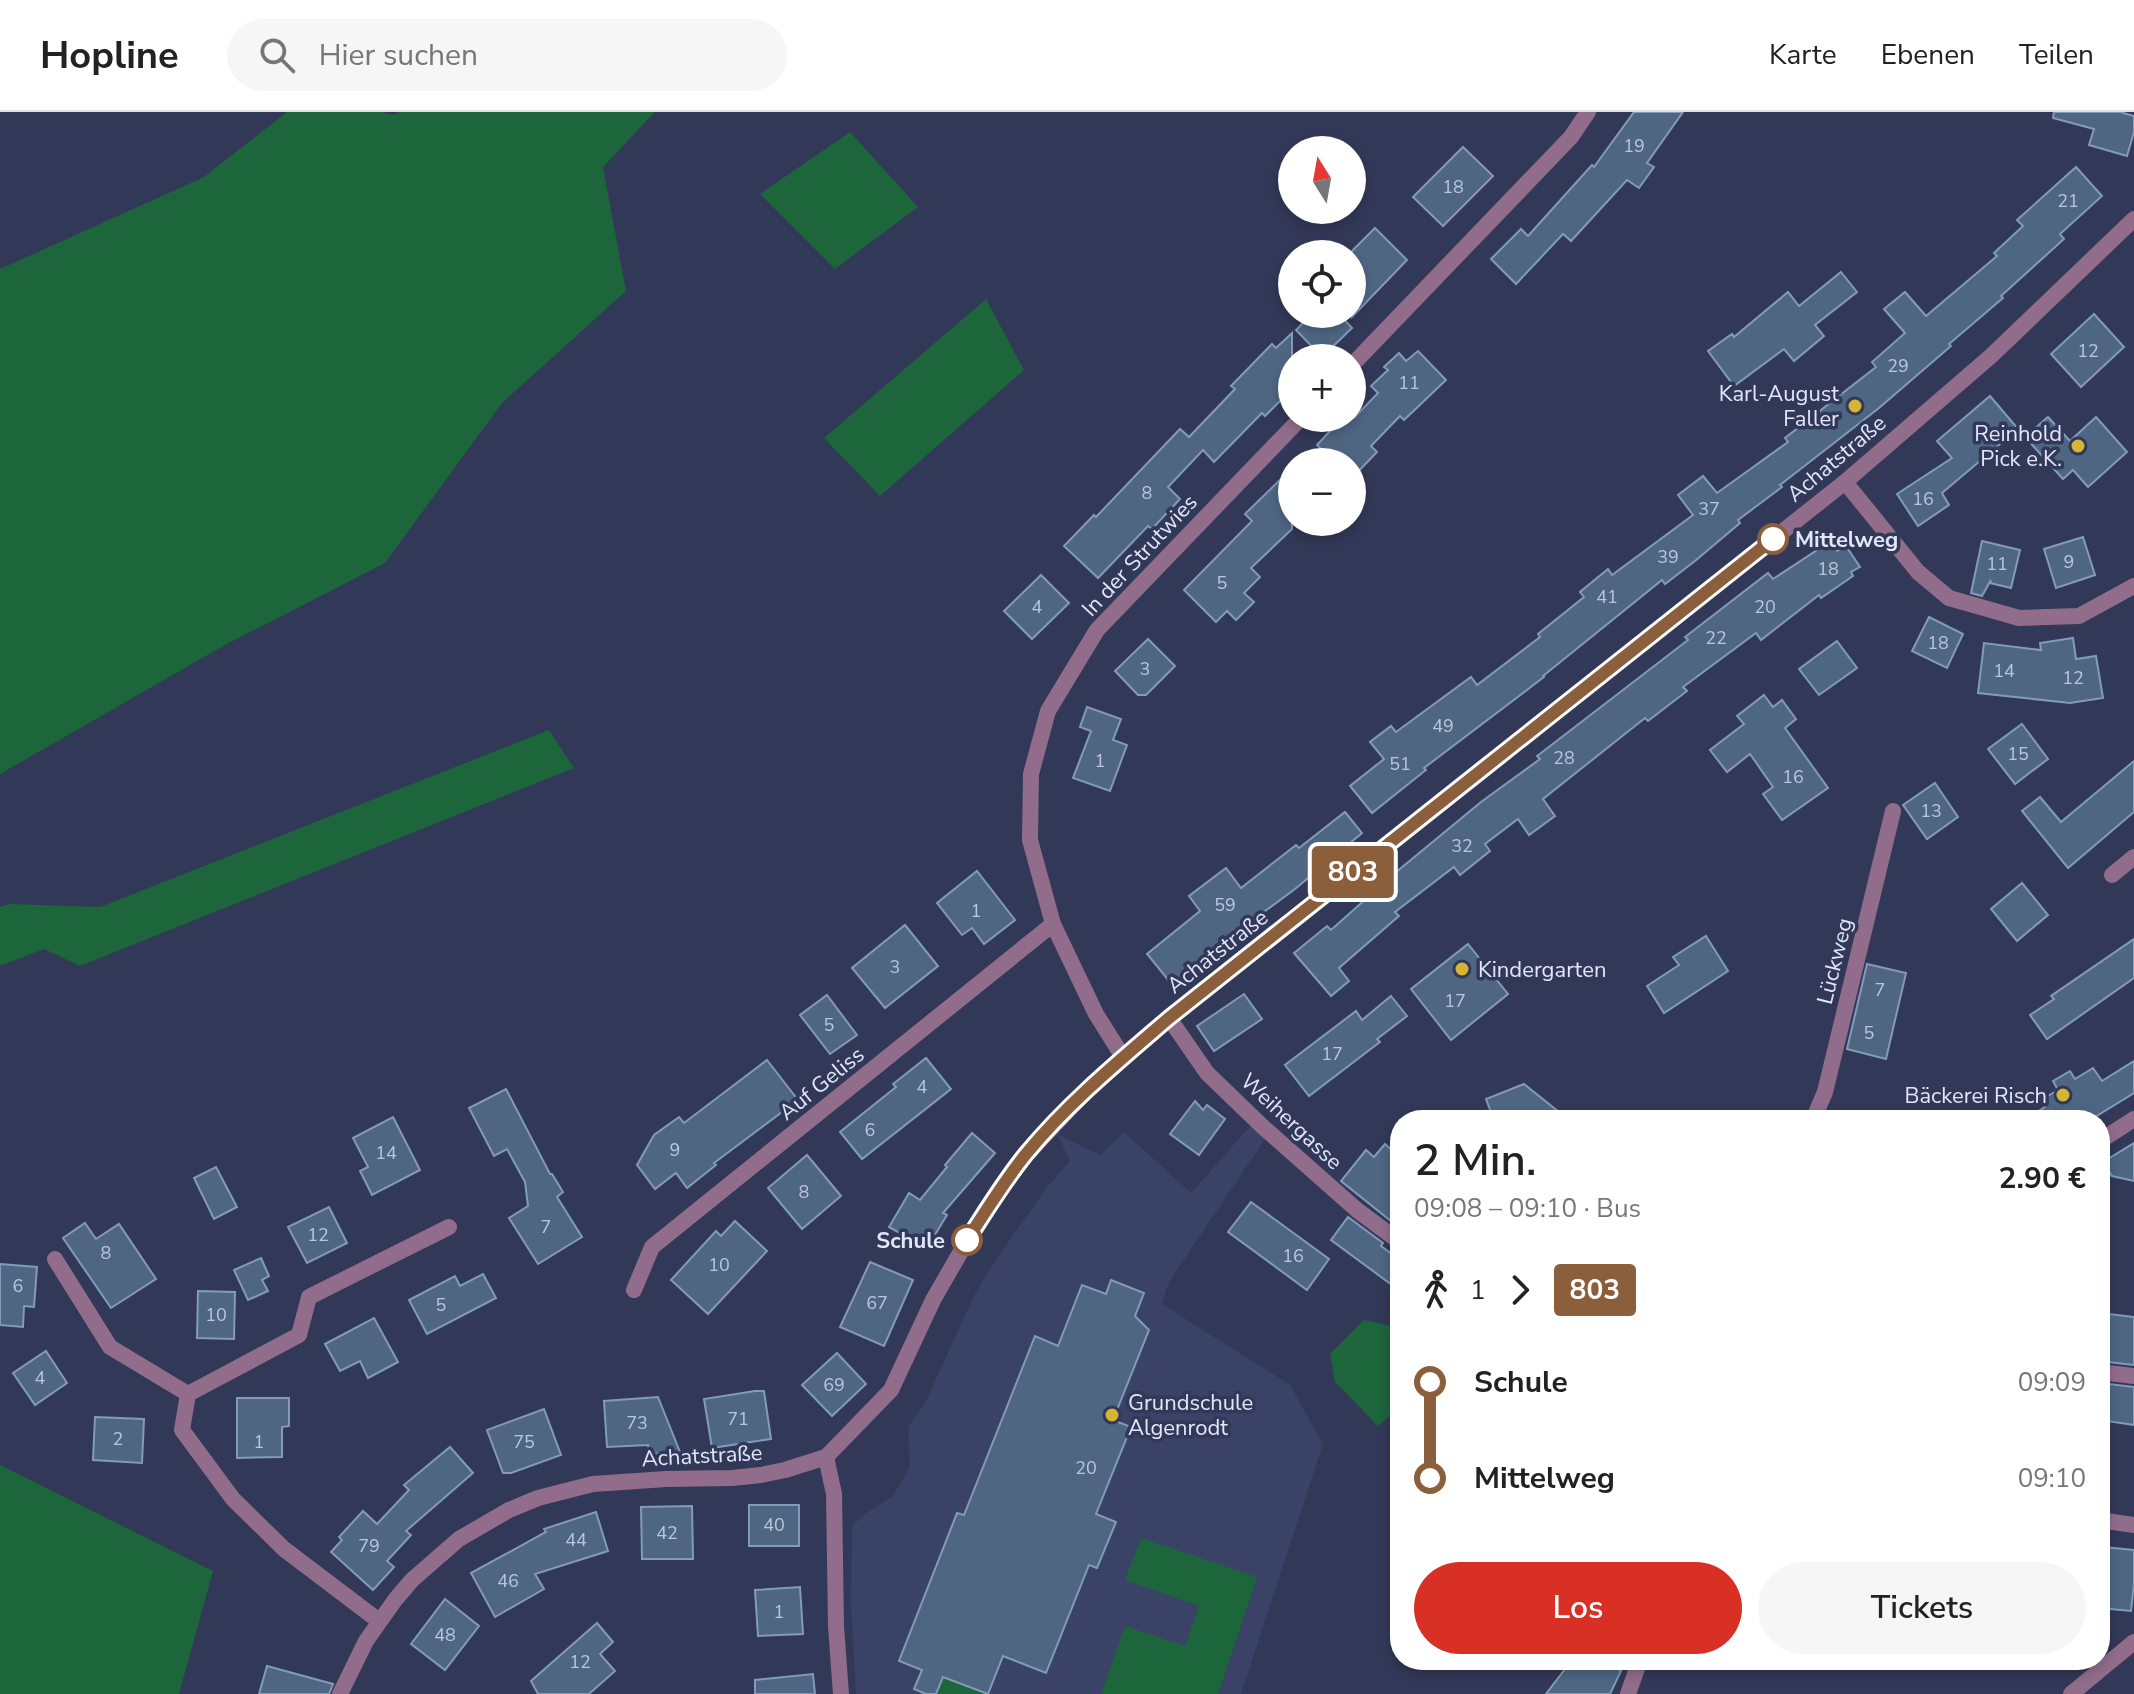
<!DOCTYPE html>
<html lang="de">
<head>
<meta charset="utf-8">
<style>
  body { margin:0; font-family:"Nunito Sans",sans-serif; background:#f6f6f6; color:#222; height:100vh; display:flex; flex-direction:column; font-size:30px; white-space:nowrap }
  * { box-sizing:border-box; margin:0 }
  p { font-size:26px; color:#767676 }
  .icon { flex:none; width:44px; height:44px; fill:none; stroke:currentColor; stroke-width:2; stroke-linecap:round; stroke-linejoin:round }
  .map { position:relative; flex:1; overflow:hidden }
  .drawer { position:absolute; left:1390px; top:998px; width:720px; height:560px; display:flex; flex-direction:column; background:#fff; border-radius:32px; box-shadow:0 4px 12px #0003 }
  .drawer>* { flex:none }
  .badge { padding:0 16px; border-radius:6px; font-size:28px; line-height:52px }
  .needle { width:52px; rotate:349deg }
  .controls { position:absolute; left:1278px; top:24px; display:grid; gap:16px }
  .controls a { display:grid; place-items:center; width:88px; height:88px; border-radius:50%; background:#fff; box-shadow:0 4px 12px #0003; font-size:40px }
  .map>.badge { position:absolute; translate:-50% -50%; box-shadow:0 0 0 4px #fff }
  .legs { display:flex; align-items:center; gap:12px; height:88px; padding:0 24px; font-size:26px }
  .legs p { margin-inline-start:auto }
  .overview { display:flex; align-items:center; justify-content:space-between; height:136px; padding:0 24px }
  h1 { font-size:44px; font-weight:600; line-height:60px }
  .cta { display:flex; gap:16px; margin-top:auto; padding:16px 24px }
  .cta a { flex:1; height:92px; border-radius:48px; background:#d93025; color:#fff; font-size:32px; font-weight:600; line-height:92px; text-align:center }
  .cta a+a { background:#f6f6f6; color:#222 }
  ul { padding:0 24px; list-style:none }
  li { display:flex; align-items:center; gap:28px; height:96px; font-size:30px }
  li i { display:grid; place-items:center; width:12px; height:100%; margin:0 10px; background:currentColor }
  li i::after { content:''; width:20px; height:20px; margin:-10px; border:6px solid; border-radius:50%; background:#fff }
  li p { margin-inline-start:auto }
  li:first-child i { background:linear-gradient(#0000 50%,currentColor 0) }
  li:last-child i { background:linear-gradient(currentColor 50%,#0000 0) }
  header { display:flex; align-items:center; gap:48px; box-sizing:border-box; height:112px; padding:0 40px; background:#fff; border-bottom:2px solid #e0e0e0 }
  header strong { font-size:38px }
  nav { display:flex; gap:44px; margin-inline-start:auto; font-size:28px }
  .search { width:560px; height:72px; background:#f6f6f6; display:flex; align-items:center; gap:20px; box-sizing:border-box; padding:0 28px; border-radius:44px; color:#767676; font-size:30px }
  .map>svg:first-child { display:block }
</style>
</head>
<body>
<header>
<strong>Hopline</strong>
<div class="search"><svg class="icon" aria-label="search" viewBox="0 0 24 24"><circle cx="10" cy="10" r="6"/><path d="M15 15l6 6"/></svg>Hier suchen</div>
<nav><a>Karte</a><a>Ebenen</a><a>Teilen</a></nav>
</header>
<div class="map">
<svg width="2134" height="1582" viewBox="0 0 2134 1582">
  <rect width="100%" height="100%" fill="#323857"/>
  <!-- built -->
  <path fill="#3a4267" d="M1251,1013L1265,1027L1169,1170L1162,1192L1290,1273L1323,1332L1241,1582H856L851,1493L852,1414L866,1401L893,1384L910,1355L908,1315L925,1291L975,1182L993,1152L1021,1112L1048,1074L1070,1049L1057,1022L1100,1043L1124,1020L1191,1081Z"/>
  <!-- green -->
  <g fill="#1d653b">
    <path d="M287,0H382L394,3L399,0H655L603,55L626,179L502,291L385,451L225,533L0,662V157L204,65Z"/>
    <path d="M850,20L918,95L835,157L760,82Z"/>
    <path d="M986,187L1024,258L880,384L824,326Z"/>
    <path d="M549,618L574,656L80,854L44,837L0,854V795L10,792L100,795Z"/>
    <path d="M1364,1208L1400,1216V1295L1378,1314L1335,1270L1330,1242Z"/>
    <path d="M0,1353L213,1459L179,1582H0Z"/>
    <path d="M1141,1426L1257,1465L1218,1582H1101L1125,1514L1185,1534L1199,1494L1125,1468Z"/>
    <path d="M943,1565L985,1582H936Z"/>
  </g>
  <!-- building -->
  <g fill="#4f6683" stroke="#829bba" stroke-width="2">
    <path d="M1634,0H1683L1647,51L1654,55L1639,76L1627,68L1571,129L1563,122L1516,172L1491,147L1521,117L1528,124L1592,53L1594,55Z"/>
    <path d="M2054,0H2120L2134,4V20L2127,44L2089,33L2094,17L2053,6Z"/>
    <path d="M1463,35L1493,64L1443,114L1413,85Z"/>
    <path d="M2076,55L2102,84L2060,122L2064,127L2001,184L2003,186L1949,232L1951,234L1879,296L1780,373L1782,375L1738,408L1740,411L1695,449L1665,472L1662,468L1543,564L1544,565L1424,656L1426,658L1372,701L1350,674L1384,647L1370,630L1391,614L1396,620L1471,565L1477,573L1540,525L1538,522L1584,485L1580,480L1608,457L1612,463L1693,403L1678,383L1703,364L1717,381L1788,330L1785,326L1876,255L1872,250L1905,221L1884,197L1905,180L1926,204L1997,144L1994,141L2023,114L2017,108Z"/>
    <path d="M1375,116L1407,148L1352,205V139Z"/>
    <path d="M1841,160L1857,180L1815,213L1824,224L1794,249L1784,237L1734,274L1708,239L1732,222L1734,225L1788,180L1799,194Z"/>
    <path d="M1312,202H1339L1352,216L1322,245L1296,218Z"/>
    <path d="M2094,202L2124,235L2081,275L2051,242Z"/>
    <path d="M1292,221V277L1265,304L1262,301L1214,350L1203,338L1168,375L1180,387L1152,417L1148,414L1098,466L1064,434L1094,403L1096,405L1180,317L1189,325L1235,277L1231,274L1272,232L1276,236Z"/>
    <path d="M1418,239L1446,268L1404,308L1400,304L1371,334L1377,340L1352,366V350H1335L1317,333L1342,306H1354L1378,281L1371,274L1388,258L1384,255L1399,241L1406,249Z"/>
    <path d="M1990,284L2018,317L1942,381L1949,393L1918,414L1897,382L1952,346L1937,329Z"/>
    <path d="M2048,305L2070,329L2096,305L2127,340L2088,375L2073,358L2063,367L2025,325Z"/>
    <path d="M1292,356V417L1251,456L1260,465L1244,481L1254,490L1236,508L1227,499L1216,510L1184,478L1252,409L1245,402Z"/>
    <path d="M2083,425L2095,463L2056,476L2044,437Z"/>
    <path d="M1831,429L1837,439L1846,434L1860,455L1851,460L1853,464L1821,486L1819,483L1761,528L1756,521L1683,575L1687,579L1648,609L1645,606L1543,687L1555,704L1529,723L1518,707L1485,732L1490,739L1460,763L1454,755L1395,800L1399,804L1339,856L1349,869L1331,884L1294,841L1327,814L1331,818L1395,761L1481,690L1540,647L1537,644L1688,528L1685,525L1768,461L1773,467Z"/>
    <path d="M1982,429L2020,438L2011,476L1990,471L1991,468L1982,484L1971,481Z"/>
    <path d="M1041,463L1069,491L1032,527L1004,499Z"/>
    <path d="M1929,505L1963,522L1947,556L1912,539Z"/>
    <path d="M2073,526L2076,547L2096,544L2103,586L2070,591L1978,581L1984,531L2041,538L2040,531Z"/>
    <path d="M1148,527L1175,554L1146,583H1138L1115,559Z"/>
    <path d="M1837,529L1857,556L1819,583L1799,557Z"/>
    <path d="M1764,583L1773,595L1782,588L1796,607L1785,616L1828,676L1782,708L1763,682L1773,675L1750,642L1727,660L1710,638L1744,612L1737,604Z"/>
    <path d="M1087,595L1121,607L1113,628L1127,633L1110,679L1073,666L1091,619L1080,615Z"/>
    <path d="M2022,612L2048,647L2015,672L1988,637Z"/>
    <path d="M2134,649V700L2068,756L2022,699L2040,685L2061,710Z"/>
    <path d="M1935,671L1958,705L1927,727L1903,693Z"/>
    <path d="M1345,700L1362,721L1295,777L1208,841L1211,844L1174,875L1147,842L1200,799L1189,784L1226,756L1241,776L1296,733L1299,736Z"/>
    <path d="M977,759L1015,808L984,832L972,816L962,823L937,791Z"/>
    <path d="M2022,771L2048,803L2017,829L1991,797Z"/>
    <path d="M905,813L938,854L885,896L852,856Z"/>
    <path d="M1706,824L1728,859L1664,901L1647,874L1679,853L1673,845Z"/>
    <path d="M2134,827V866L2047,927L2030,903L2054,887L2051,884Z"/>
    <path d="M1468,832L1508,882L1451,928L1411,877Z"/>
    <path d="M1867,852L1906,861L1886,947L1847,937Z"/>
    <path d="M1244,882L1262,907L1214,939L1197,914Z"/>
    <path d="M827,883L857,923L830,942L800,903Z"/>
    <path d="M1391,884L1407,904L1377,927L1380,930L1309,984L1285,953L1356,899L1362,908Z"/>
    <path d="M926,946L951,977L862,1047L840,1020L896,975L893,972Z"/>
    <path d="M767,948L798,988L714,1051L716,1053L687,1076L676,1061L655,1077L637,1053L654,1023L679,1005L684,1011Z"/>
    <path d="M2134,949V981L2090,1008H2024L2045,995L2041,988L2058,978L2053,969L2070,959L2075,967L2093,956L2102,969Z"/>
    <path d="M1524,972L1569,1008H1494L1486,987Z"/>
    <path d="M506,977L550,1062H552L563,1080L557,1085L582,1125L538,1152L509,1106L528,1094L525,1070L507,1037L494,1044L469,996Z"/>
    <path d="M1195,989L1203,998L1207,993L1225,1007L1199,1043L1170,1022Z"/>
    <path d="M393,1005L420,1058L372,1083L360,1059L368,1055L353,1026Z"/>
    <path d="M972,1021L995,1041L943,1101L947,1103L927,1136L889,1115L909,1081L920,1088L947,1055L945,1053Z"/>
    <path d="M2134,1031V1069L2112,1064L2103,1050Z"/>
    <path d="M1385,1032L1400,1045V1111L1397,1114L1341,1069L1366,1038L1374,1045Z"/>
    <path d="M807,1043L841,1084L802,1117L768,1076Z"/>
    <path d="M216,1055L237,1095L214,1107L194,1066Z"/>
    <path d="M1251,1090L1329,1147L1307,1178L1228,1120Z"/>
    <path d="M329,1095L347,1131L307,1151L288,1115Z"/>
    <path d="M1348,1105L1383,1131L1381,1134L1400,1148V1179L1331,1128Z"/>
    <path d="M735,1109L767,1139L708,1202L671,1168L716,1119L721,1124Z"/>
    <path d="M85,1111L96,1127L119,1112L156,1167L111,1196L63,1126Z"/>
    <path d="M261,1146L269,1164L262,1168L268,1179L248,1188L234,1158Z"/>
    <path d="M870,1150L913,1168L884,1234L840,1215Z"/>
    <path d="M0,1152L37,1155L34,1195L24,1194L23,1215L0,1213Z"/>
    <path d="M483,1162L496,1186L427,1222L409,1188L455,1164L460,1174Z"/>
    <path d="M1111,1168L1144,1181L1135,1204L1149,1218L1113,1308L1131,1315L1096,1402L1116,1410L1097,1456L1089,1453L1046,1561L1003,1544L988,1582L943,1565L936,1582H926L914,1577L922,1558L899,1549L957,1401L964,1403L1035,1224L1058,1234L1082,1173L1106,1182Z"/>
    <path d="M198,1179L235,1180L234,1227L197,1226Z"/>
    <path d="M2100,1201L2134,1205V1253L2100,1249Z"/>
    <path d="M374,1206L398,1250L368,1266L360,1249L340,1259L325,1232Z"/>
    <path d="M46,1239L67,1271L35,1293L13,1261Z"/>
    <path d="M837,1241L866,1272L832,1304L802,1273Z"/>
    <path d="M2100,1271L2134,1275V1313L2100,1308Z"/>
    <path d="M755,1279H764L771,1327L712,1336L704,1287Z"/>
    <path d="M658,1285L680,1340L649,1342L648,1333L607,1335L604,1289Z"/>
    <path d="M237,1286H289V1314L282,1315V1345L237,1346Z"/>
    <path d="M544,1297L561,1343L511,1361H503L487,1318Z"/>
    <path d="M95,1305L144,1307L142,1351L93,1348Z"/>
    <path d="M450,1335L473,1361L406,1419L411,1423L387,1449L394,1455L373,1478L331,1440L342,1428L339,1425L363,1399L377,1412L409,1378L404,1373Z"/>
    <rect x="749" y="1393" width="50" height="41"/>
    <path d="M692,1394L693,1447H642L641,1395Z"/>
    <path d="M596,1400L608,1439L535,1462L544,1477L495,1505L471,1461L546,1420L544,1417Z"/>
    <path d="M2104,1435L2134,1438V1472L2131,1499L2100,1496V1470Z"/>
    <path d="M800,1475L803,1522L758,1524L755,1478Z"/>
    <path d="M445,1487L479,1514L445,1558L411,1532Z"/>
    <path d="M597,1511L613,1530L600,1542L615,1559L589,1582H538L531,1569Z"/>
    <path d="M1572,1548H1602L1621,1559L1610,1582H1546Z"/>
    <path d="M267,1554L333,1572L329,1582H259Z"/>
    <path d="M813,1562L815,1582H755V1568Z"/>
  </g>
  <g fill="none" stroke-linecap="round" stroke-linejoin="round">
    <!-- minor -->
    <g stroke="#926d8b" stroke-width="16">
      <path d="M1352,253L1571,25L1588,0"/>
      <path d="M1845,370L1918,460L1949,486L2019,506L2079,504L2134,474"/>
      <path d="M2112,763L2134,745"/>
      <path d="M1169,906L1207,961L1263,1015L1357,1098L1400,1130"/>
      <path d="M1123,945L1096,902L1053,812L1030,728L1031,662L1048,599L1097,518L1301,306"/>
      <path d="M1813,1008L1825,980L1893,699"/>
      <path d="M2100,1029L2134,1007"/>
      <path d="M55,1147L110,1235L188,1282"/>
      <path d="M634,1178L652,1135L1053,812"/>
      <path d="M2100,1260L2134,1264"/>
      <path d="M826,1345L834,1382L836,1514L841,1582"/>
      <path d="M2100,1408L2134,1413"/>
      <path d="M379,1509L284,1437L233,1387L182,1318L188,1282L299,1223L309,1185L449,1115"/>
      <path d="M340,1582L366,1529L395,1488L412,1468L459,1427L509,1398L538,1386L593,1372L666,1367L732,1366L761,1363L785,1358L826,1345L891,1278L933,1188L967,1129L996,1083L1026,1043L1095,970L1169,906L1845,370L1991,244L2134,107"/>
      <path d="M1628,1582L1640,1548"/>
    </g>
    <!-- tertiary -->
    <path stroke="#926d8b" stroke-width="16" d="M2071,1582L2134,1530"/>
  </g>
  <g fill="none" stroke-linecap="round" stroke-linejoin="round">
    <!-- line-1 casing -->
    <g stroke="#fff" stroke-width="18">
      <path id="line-1" d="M967,1128C986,1099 1004,1069 1026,1042C1068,991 1119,949 1169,906L1773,427"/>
    </g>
    <!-- line-1 -->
    <use href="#line-1" stroke="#8b5e3c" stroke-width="12"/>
  </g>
  <!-- markers -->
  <g fill="#d6b534" stroke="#323857" stroke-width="3">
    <circle cx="1855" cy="294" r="8"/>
    <circle cx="2078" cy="334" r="8"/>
    <circle cx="1462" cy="857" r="8"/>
    <circle cx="2063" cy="983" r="8"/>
    <circle cx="1112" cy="1303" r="8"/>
  </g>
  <g fill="#fff" stroke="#8b5e3c" stroke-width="4">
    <circle cx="1773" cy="427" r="14"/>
    <circle cx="967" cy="1128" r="14"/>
  </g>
  <g text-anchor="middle" stroke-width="7" stroke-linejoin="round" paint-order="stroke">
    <!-- number labels -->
    <g font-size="18" fill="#bcc6dc">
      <text x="1634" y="40">19</text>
      <text x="1453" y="81">18</text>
      <text x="2068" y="95">21</text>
      <text x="2088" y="245">12</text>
      <text x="1898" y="260">29</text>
      <text x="1409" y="277">11</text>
      <text x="1147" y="387">8</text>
      <text x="1923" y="393">16</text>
      <text x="1709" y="403">37</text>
      <text x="1668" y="451">39</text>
      <text x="2069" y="456">9</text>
      <text x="1997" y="458">11</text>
      <text x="1828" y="463">18</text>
      <text x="1222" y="477">5</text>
      <text x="1607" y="491">41</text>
      <text x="1037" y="501">4</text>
      <text x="1765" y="501">20</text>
      <text x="1716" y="532">22</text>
      <text x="1938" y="537">18</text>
      <text x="1145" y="563">3</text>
      <text x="2004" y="565">14</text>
      <text x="2073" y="572">12</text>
      <text x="1443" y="620">49</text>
      <text x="2018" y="648">15</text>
      <text x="1564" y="652">28</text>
      <text x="1100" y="655">1</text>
      <text x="1400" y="658">51</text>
      <text x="1793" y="671">16</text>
      <text x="1931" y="705">13</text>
      <text x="1462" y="740">32</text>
      <text x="1225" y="799">59</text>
      <text x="976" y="805">1</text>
      <text x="895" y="861">3</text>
      <text x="1880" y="884">7</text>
      <text x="1455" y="895">17</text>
      <text x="829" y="919">5</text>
      <text x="1869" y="927">5</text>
      <text x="1332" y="948">17</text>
      <text x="922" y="981">4</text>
      <text x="870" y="1024">6</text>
      <text x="675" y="1044">9</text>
      <text x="386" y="1047">14</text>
      <text x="804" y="1086">8</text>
      <text x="546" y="1121">7</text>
      <text x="318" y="1129">12</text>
      <text x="106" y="1147">8</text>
      <text x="1293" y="1150">16</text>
      <text x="719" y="1159">10</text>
      <text x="18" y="1180">6</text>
      <text x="877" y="1197">67</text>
      <text x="441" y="1199">5</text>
      <text x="216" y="1209">10</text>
      <text x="40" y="1272">4</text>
      <text x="834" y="1279">69</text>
      <text x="738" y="1313">71</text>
      <text x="637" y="1317">73</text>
      <text x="118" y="1333">2</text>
      <text x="259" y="1336">1</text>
      <text x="524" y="1336">75</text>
      <text x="1086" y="1362">20</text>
      <text x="774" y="1419">40</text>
      <text x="667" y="1427">42</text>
      <text x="576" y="1434">44</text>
      <text x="369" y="1440">79</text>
      <text x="508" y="1475">46</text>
      <text x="779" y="1506">1</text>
      <text x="445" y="1529">48</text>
      <text x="580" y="1556">12</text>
    </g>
    <!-- poi labels -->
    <g font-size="22" fill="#e1e6fa" stroke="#323857" text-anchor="end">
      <text x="1839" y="289">Karl-August<tspan x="1839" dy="25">Faller</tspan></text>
      <text x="2062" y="329">Reinhold<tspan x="2062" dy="25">Pick e.K.</tspan></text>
      <text x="1478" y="865" text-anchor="start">Kindergarten</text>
      <text x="2047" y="991">Bäckerei Risch</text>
      <text x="1128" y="1298" text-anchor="start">Grundschule<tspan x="1128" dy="25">Algenrodt</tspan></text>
    </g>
    <!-- street labels -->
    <g font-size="22" fill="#e1e6fa" stroke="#323857">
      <text transform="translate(1836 346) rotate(-40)" y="8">Achatstraße</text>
      <text transform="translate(1139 443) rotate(-47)" y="8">In der Strutwies</text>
      <text transform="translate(1217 839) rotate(-38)" y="8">Achatstraße</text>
      <text transform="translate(1834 849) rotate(-76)" y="8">Lückweg</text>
      <text transform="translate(821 971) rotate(-39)" y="8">Auf Geliss</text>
      <text transform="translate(1292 1009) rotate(43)" y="8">Weihergasse</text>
      <text transform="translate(702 1343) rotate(-3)" y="8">Achatstraße</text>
    </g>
    <!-- stop labels -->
    <g font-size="22" font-weight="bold" fill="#e1e6fa" stroke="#323857" text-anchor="start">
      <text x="1795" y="435">Mittelweg</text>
      <text x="945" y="1136" text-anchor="end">Schule</text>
    </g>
  </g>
</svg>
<div class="controls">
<a><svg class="needle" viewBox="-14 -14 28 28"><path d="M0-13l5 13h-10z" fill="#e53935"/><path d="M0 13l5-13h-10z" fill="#767676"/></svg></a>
<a><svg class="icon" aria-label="locate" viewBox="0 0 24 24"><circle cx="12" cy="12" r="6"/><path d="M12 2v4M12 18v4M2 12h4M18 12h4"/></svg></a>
<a>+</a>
<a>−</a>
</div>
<b class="badge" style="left:1353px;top:760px;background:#8b5e3c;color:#fff">803</b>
<section class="drawer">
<div class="overview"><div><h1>2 Min.</h1><p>09:08 – 09:10 · Bus</p></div><b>2.90 €</b></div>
<div class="legs"><svg class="icon" aria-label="walk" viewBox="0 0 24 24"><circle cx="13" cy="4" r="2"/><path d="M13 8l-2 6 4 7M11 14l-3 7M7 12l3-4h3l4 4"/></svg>1<svg class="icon" aria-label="forward" viewBox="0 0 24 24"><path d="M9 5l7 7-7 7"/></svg><b class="badge" style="background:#8b5e3c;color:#fff">803</b></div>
<ul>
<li><i style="color:#8b5e3c"></i><b>Schule</b><p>09:09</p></li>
<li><i style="color:#8b5e3c"></i><b>Mittelweg</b><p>09:10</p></li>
</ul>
<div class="cta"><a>Los</a><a>Tickets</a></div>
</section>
</div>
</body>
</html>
